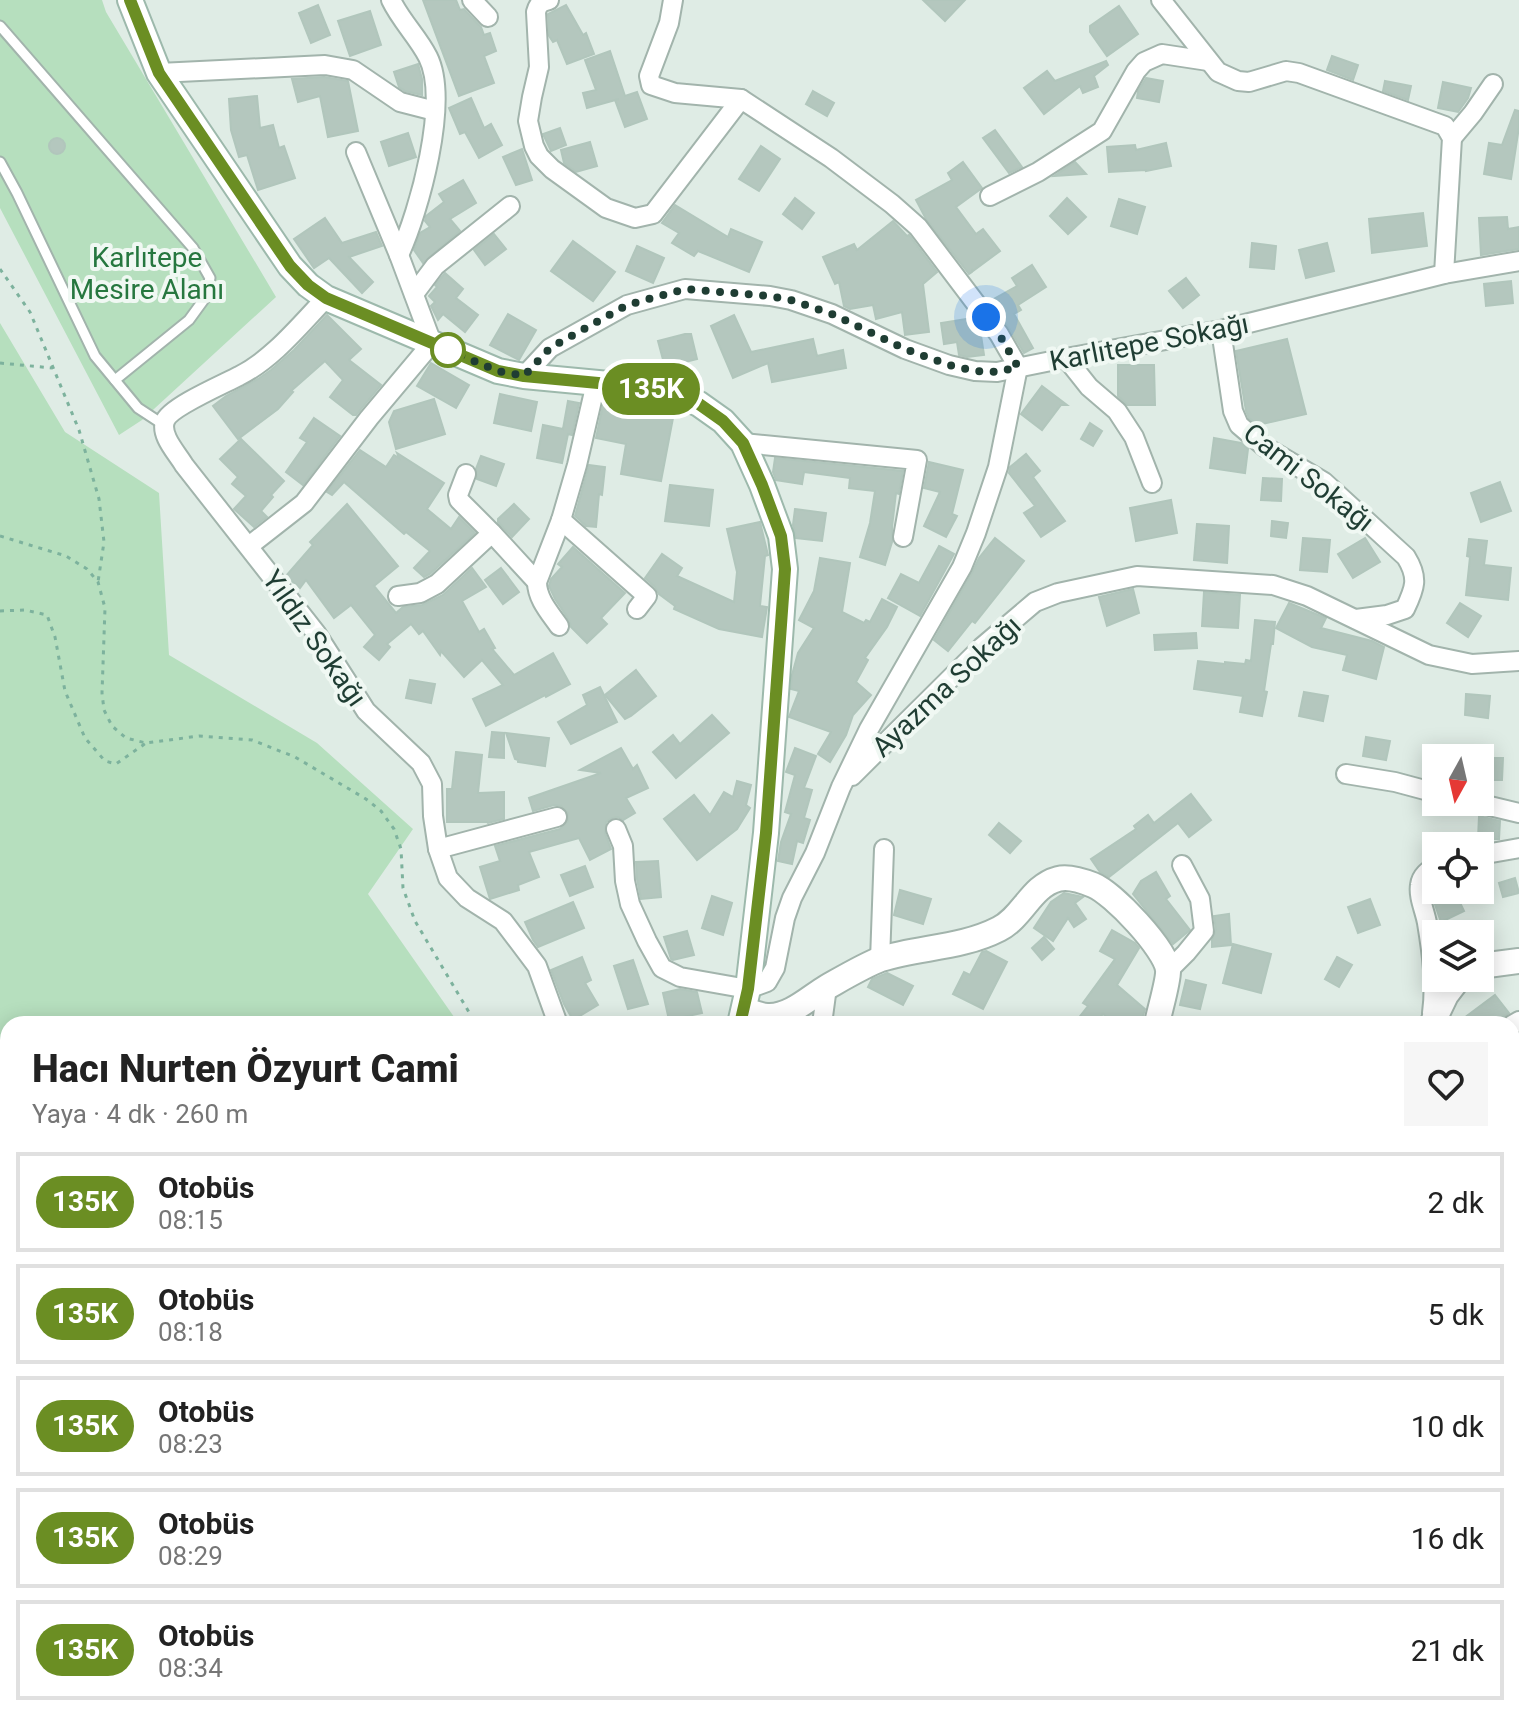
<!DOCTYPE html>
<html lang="tr">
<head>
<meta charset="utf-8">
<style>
  body { margin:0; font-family:Roboto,sans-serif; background:#f6f6f6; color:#222; height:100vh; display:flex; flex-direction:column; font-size:30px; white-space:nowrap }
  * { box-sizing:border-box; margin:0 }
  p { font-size:26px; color:#767676 }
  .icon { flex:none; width:44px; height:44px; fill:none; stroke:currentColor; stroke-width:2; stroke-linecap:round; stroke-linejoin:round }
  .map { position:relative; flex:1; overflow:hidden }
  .panel { position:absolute; left:0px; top:1016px; width:1520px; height:714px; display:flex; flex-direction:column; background:#fff; border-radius:24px 24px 0 0; box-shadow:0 4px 20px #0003 }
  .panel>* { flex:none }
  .badge { padding:0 16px; border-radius:26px; font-size:28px; line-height:52px }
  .needle { width:52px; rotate:188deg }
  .buttons { position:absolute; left:1422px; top:744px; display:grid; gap:16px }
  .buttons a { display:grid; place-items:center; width:72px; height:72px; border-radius:0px; background:#fff; box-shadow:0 4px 20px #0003; font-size:40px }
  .you { position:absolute; width:40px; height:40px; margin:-20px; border:6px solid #fff; border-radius:50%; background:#1a73e8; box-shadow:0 0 0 12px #1a73e833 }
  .map>.badge { position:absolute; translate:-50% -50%; box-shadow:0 0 0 4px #fff }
  .round { display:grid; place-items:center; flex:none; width:84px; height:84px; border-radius:0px; background:#f6f6f6 }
  .head { display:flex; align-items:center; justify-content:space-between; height:136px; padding:0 32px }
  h1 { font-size:38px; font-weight:800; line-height:60px }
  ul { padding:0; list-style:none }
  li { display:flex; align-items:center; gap:24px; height:100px; margin:0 16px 12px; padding:0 16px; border:4px solid #e0e0e0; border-radius:0px }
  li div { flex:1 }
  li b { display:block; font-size:30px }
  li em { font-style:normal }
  li .badge { min-width:88px; font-weight:700; text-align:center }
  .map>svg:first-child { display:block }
</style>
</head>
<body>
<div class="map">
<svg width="1519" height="1729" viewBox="0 0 1519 1729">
  <rect width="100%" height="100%" fill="#dfece5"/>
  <!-- green -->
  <g fill="#b6dfbe">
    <path d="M0,0H102L106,12L276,297L142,420L119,435L0,208Z"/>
    <path d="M0,323L65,432L159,493L169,655L317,743L413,829L368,894L459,1024H8V1722H1355L1357,1729H0Z"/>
  </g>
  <!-- building -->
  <g fill="#b4c7be" stroke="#b1c6bc" stroke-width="2">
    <path d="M423,0H456L460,10L464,9L481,27L484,35L490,33L496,51L484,56L494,83L459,96Z"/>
    <path d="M923,0H965L945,21Z"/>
    <path d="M318,5L330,35L311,43L299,13Z"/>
    <path d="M566,5L583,35L586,33L594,54L567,64L557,40L553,42L549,36L548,14Z"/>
    <path d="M1119,6L1138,34L1107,56L1090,32V26Z"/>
    <path d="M370,11L381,45L350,56L338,21Z"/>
    <path d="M610,51L625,96L637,92L647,119L625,127L615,100L619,99L587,108L583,93L596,90L585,60Z"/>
    <path d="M1332,56L1358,65L1353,80L1327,70Z"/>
    <path d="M1106,61L1108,65L1094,76L1098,87L1083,93L1080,86L1044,114L1024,88L1047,71L1055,81Z"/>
    <path d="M418,64L422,79V95L405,91L399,87L394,72Z"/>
    <path d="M324,77L348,81L358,131L328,137L320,96L298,102L292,79Z"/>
    <path d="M1146,78L1163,81L1159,102L1137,98L1138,91Z"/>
    <path d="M1385,81L1411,86L1408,100L1383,91Z"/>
    <path d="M1443,82L1471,88L1468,98L1458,112L1438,108Z"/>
    <path d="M813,91L834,103L827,116L806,104Z"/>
    <path d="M257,96L260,128L273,125L279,148L284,146L295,178L258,190L247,155L239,157L231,130L229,99Z"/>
    <path d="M471,98L484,128L491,124L502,145L479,158L465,132L460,134L449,108Z"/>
    <path d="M1515,110L1519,111V127L1511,179L1484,174L1489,143L1502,145Z"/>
    <path d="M560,128L566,145L551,151L543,134Z"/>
    <path d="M995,130L1022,167L1009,173L983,138Z"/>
    <path d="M408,133L416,157L389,166L381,142Z"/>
    <circle cx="57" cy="146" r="8"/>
    <path d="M590,142L597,166L576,172L564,163L561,150Z"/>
    <path d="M1166,143L1171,166L1146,171V170L1109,172L1107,147L1135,145L1136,150Z"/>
    <path d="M761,146L780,159L759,191L739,179Z"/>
    <path d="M522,149L532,180L516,185L503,157Z"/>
    <path d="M963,162L982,188L956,207L976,234L983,229L1000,251L973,271L972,269V272L969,274L926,219L916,200L952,180L948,173Z"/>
    <path d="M1075,162L1086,174L1054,176Z"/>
    <path d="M463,180L476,203L450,219L460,231L423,263L414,250L420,233L430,227L425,221L426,216L444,202L439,194Z"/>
    <path d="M795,198L814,213L802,229L783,214Z"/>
    <path d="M1067,198L1086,217L1068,234L1050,216Z"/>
    <path d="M1119,199L1145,207L1137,234L1111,226Z"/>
    <path d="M675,205L728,237L731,229L762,242L749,272L698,251L694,256L672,243L679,233L662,223Z"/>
    <path d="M1423,213L1427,246L1372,253L1369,219Z"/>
    <path d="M1507,217L1508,229L1519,227V249L1481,255L1479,218Z"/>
    <path d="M325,218L342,243L376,232L382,246L349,257L373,282L362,293L329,258L314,268L294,239Z"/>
    <path d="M893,221L907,236L909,235L937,272L923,284L929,332L905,335L902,312L876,319L873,305L850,309L844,306L839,282L835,284L823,257L854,244L857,250Z"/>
    <path d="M494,234L506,249L485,265L474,250Z"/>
    <path d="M573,241L615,272L593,301L551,271Z"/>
    <path d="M1252,243L1276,246L1274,269L1250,267Z"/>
    <path d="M1327,243L1334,271L1306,278L1299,250Z"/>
    <path d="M637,246L664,258L653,283L626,271Z"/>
    <path d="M1032,265L1046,287L1018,305L1021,310L1014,314L1033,348L1024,353L1009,328L990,301L1017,286L1012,278Z"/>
    <path d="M445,273L463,289L456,298L478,315L465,332L443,314L438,320L431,306L435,302L429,296L437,287L435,285Z"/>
    <path d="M1186,278L1199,295L1183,308L1169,291Z"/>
    <path d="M1511,281L1513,303L1486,306L1484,284Z"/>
    <path d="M508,314L536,330L519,360L490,345Z"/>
    <path d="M327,315L361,349L349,360L381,385L356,415H353L330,397L343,380L325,361L291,391L293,392L278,409L238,439L213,406L226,396L258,379L271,370L294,350Z"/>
    <path d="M734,315L751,352L813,339L817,356L843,350L846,368L772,382L768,363L733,378L711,326Z"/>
    <path d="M972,318L980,329L984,355L967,357L959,355L957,342L944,344L941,323Z"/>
    <path d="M685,334H691L697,359L665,367L658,341Z"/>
    <path d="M1287,339L1306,414L1258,425L1249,418L1246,411L1236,351Z"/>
    <path d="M431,363L469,385L456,408L417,386Z"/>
    <path d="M1118,365H1154L1155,405H1127L1118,396Z"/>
    <path d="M1042,386L1067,405H1061L1042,430L1021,414Z"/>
    <path d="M500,394L537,402L531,431L494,423Z"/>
    <path d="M434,399L445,434L396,449L389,422L394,411Z"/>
    <path d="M604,400L617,402L616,408L673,418L661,481L621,474L626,444L596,438Z"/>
    <path d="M568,401L579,403L572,435L568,434L562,463L537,458L543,425L563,429Z"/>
    <path d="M314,418L340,436L303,485L286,472L307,442L300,438Z"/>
    <path d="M1090,423L1102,431L1093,446L1081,439Z"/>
    <path d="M1214,438L1241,443L1248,449L1245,473L1210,468Z"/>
    <path d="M241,439L284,481L271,495L273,497L261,511L267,517L254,527L234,509L246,496L232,484L238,477L220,459Z"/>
    <path d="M360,450L386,467L394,455L399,458L397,453L444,483L427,509L451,529L459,517L475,533L430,574L424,577L414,568L430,551L406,532L404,534L344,482L332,495L327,492Z"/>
    <path d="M1026,454L1040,471L1033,477L1065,521L1041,537L1024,513L1035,506L1009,473L1010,467Z"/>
    <path d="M481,456L504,464L496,486L477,479L476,469Z"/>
    <path d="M775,458L903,471L899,494L896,493L892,527V542L885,565L860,557L870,523L875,491L849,488L850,478L804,472L802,484L776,480L773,472Z"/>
    <path d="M929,462L963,470L952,514L957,516L946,537L924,526L940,492L924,488Z"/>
    <path d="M589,465L605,467L602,495L599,494L596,527L586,526L575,516Z"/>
    <path d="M1263,478L1282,479L1281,501L1261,500Z"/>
    <path d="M1500,482L1511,511L1481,522L1471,493Z"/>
    <path d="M670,485L713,490L709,526L665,521Z"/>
    <path d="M1171,500L1177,533L1136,541L1130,508Z"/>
    <path d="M347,504L398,566L374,586L396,613L403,607L422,605L443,595L472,568L486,587L462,601L479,632L484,629L495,648L492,649L514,675L553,653L570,684L546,697L545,695L486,726L473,699L503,685L482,660L464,677L441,651L440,655L423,631L419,634L411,624L387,644L390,647L379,660L364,647L375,635L351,605L334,618L306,580L300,588L286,576L313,545L310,542Z"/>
    <path d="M514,504L529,519L512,537L498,522V519Z"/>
    <path d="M795,509L826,513L822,541L796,538L793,525Z"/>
    <path d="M1272,521L1288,523L1286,538L1271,536Z"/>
    <path d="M760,522L768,555L765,556L760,606L767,607L762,637L719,629L674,609L675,606L659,594L655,587L645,578L662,554L682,568L677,576L734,602L737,572L727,529Z"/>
    <path d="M1197,524L1229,526L1227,563L1194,560Z"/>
    <path d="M995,538L1024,561L975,623L972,621L948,651L934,640L972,573L979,558Z"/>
    <path d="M1303,538L1330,540L1327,572L1300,570Z"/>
    <path d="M1365,538L1380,562L1353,578L1338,554Z"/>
    <path d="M1469,539L1487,541L1484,565L1511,568L1508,600L1466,595L1470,557L1467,556Z"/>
    <path d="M939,546L954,554L920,616L888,598L901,574L919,583Z"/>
    <path d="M573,547L625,593L601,618L607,624L587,643L571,627L569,620L555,599L549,586L551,579L562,567L558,564Z"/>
    <path d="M820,558L850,563L842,612L864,623L866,620L870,622L882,599L897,607L887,627L865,658L868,660L856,682L871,695L853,715L846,735L830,762L818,754L831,732L789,717L799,691L791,689L792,675L798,653L814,628L799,620L814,591Z"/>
    <path d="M501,568L519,592L503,604L485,580Z"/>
    <path d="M1133,589L1139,613L1107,626L1099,597Z"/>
    <path d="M1204,592L1240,595L1238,628L1202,626Z"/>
    <path d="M1289,603L1326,618L1321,628L1372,641L1384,647L1376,679L1343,670L1347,655L1312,647L1276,628Z"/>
    <path d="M1460,603L1481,616L1468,637L1447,623Z"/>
    <path d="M1255,620L1275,622L1273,644H1271L1264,691L1267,692L1262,716L1240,712L1243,696L1194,689L1198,661L1225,664V662L1245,664L1246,660L1251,661Z"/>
    <path d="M1196,633L1197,648L1155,650L1154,635Z"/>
    <path d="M636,670L656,696L631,716L625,719L605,695Z"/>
    <path d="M410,680L435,684L431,703L406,698Z"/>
    <path d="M600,687L617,722L571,744L558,722L587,705L583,695Z"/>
    <path d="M1304,692L1328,696L1323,721L1299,716Z"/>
    <path d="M1466,694L1490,696L1488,718L1465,715Z"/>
    <path d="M712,715L729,733L676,778L653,752L673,735L680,744Z"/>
    <path d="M492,732L504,733V758L489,757Z"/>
    <path d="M506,733L549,738L545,766L518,762V760L515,759Z"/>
    <path d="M1366,737L1390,741L1386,760L1363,756Z"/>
    <path d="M621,748L633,769L637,765L648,788L626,798L635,813L623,820L618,817L612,818L606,822L605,833L611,849L590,860L579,838L529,852L539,877L518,885L519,890L490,899L480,867L500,861L495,846L560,829L568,821V813L561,806L554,805L533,811L529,798L601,773L580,770Z"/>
    <path d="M795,748L816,756L804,788L812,790L804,818L810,820L803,843L797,841L792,864L778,861L781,842L791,814L785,812L795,775L786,772Z"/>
    <path d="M456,752L482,755L478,793L504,792V819L488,823L487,822H447V789H452Z"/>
    <path d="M1481,758H1503L1502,780H1480Z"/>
    <path d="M737,781L751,785L746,805L750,808L737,829L697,860L664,819L694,795L710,815L724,792L733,797Z"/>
    <path d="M1191,794L1211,820L1189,837L1178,823L1109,877L1100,872L1091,859L1136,829L1134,826L1148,815L1154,823Z"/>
    <path d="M1479,816L1500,821L1499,839H1478Z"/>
    <path d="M999,823L1021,841L1010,853L989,835Z"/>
    <path d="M658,861L661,897L641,899L637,879L636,862Z"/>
    <path d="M585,866L593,887L570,896L561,875Z"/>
    <path d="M1156,872L1170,896L1166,899L1190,930L1173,944L1133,894L1141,881Z"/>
    <path d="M1515,878L1519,893L1503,897L1499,883Z"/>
    <path d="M900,890L931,899L923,924L894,915Z"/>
    <path d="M1444,890H1454L1464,911L1441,922L1432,896Z"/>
    <path d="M1064,893L1083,897L1075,903L1086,919L1074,927L1068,918L1053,941L1034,928L1051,902Z"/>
    <path d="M712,896L732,903L723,935L702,928Z"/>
    <path d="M1370,899L1380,925L1358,933L1348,907Z"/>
    <path d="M573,902L584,928L538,947L533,940L525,922Z"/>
    <path d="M1229,914L1231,945L1212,947V940L1216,930L1214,916Z"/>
    <path d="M1112,930L1135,943L1139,948L1117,985L1145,1009L1143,1016L1137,1024H1115L1103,1014L1094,1024H1074L1088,1006L1083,1003L1115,959L1100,951Z"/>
    <path d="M687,931L694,955L673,960L671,959L664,937Z"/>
    <path d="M1044,937L1054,949L1042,960L1032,948Z"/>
    <path d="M1233,944L1271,954L1261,993L1223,983Z"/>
    <path d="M986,951L1007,962L983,1009L953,994L964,972L970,975L982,952Z"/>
    <path d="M582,957L591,980L585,983L598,1005L573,1020L564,1004L551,970Z"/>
    <path d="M1337,957L1352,965L1339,987L1325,979Z"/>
    <path d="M633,960L648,1004L628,1009L614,966Z"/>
    <path d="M887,973L913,986L903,1005L868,987L872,979Z"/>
    <path d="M1186,980L1206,985L1200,1009L1180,1005Z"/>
    <path d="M680,989L697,992L702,1013L669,1020L663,993Z"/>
    <path d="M1495,995L1509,1013L1502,1018L1500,1024H1456Z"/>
  </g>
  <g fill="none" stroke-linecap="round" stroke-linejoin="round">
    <!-- service casing -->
    <g stroke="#a2b4ac" stroke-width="13">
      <g id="service">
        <path d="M0,26L193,248L210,278L205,298L189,320L115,380"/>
        <path d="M0,162L17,193L95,356L138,408L164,425"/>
      </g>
    </g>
    <!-- minor casing -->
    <g stroke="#a2b4ac" stroke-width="22">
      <g id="minor">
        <path d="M391,0C401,21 418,37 428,57C450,101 419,212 399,255"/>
        <path d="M472,0L488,17"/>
        <path d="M549,0C541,2 538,4 536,12L539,67L532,97L528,121L534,146L539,156L552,169L606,208L635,218L653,214L741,99"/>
        <path d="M1161,0L1218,72L1238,81L1249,82L1286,71L1299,73L1445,126L1452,138L1444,274"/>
        <path d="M159,73L325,65L353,70L400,102L435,111"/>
        <path d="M1452,138L1473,113L1493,84"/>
        <path d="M990,196L1038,172L1102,131L1136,71L1144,62L1162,54L1208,61"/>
        <path d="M414,294L435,266L510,206"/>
        <path d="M326,298C300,325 273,359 239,376C224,384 170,407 165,421C160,436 177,453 184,465L316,633L366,711L421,763L432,784L433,816L438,849L448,878L467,898L503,921L537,966L558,1024"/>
        <path d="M1221,330L1233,411L1239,425L1265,447L1324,482L1406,557C1419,578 1415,588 1405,609L1387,615L1356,619"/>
        <path d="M1066,358L1089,387L1117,411L1134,437L1152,483"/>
        <path d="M524,376L550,348L627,305L685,289L770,296L791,300L832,314L905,349L949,365L975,371L997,372L1066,358L1221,330L1444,274L1519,261"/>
        <path d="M743,443L917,460L903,537"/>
        <path d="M466,474L458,495L459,500L492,533"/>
        <path d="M561,520L647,596L637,609"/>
        <path d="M249,546L304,503L369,418L432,343L399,255L356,152"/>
        <path d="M398,596L420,593L437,584L492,533L537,582"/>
        <path d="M559,626C550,613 537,599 537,582L561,520L577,465L596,383"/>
        <path d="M1346,774L1395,782L1436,793"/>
        <path d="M852,776L982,647L1035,602L1058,593L1137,576L1273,585L1307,596L1429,655L1472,664L1519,661"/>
        <path d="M1473,802L1519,813"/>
        <path d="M616,829L623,846L625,881L630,904L647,941L662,968L680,977L748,989L767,982L775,968L785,918L792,898L815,853L841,787L869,729L962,567L976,533L998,467L1018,367L999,334L918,227L892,204L831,158L741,99L675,93L651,85L649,76L669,23L673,0"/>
        <path d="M438,849L557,817"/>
        <path d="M1480,855L1519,848"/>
        <path d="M880,960L884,849"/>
        <path d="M1168,971L1186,953L1204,931L1200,899L1182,865"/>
        <path d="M1432,1013C1436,983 1432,953 1427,923C1425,911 1418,897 1420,885C1421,876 1428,870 1436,867"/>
        <path d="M822,1024L827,987"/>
        <path d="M1512,1025L1519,1021"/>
        <path d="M1512,1064L1519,1065"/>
        <path d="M1512,1214L1519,1213"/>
        <path d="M1512,1319L1519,1313"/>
      </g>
    </g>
    <!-- tertiary casing -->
    <g stroke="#a2b4ac" stroke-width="28">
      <g id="tertiary">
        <path d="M1480,966L1519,961"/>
        <path d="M745,1010C752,1012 761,1016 768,1016C790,1017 810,997 827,987C843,978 865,965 881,959C920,947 962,948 999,929C1023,917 1031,886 1058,879C1069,876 1083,881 1093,885C1113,893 1166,949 1168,970C1169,980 1159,1012 1157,1024"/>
        <path d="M1432,1024L1446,995L1459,978"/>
      </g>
    </g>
    <!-- secondary casing -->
    <g stroke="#9db9ac" stroke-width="28">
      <g id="secondary">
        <path d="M130,0L159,73L290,266L308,285L326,298L498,371L524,376L630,386L675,393L699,404L723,421L743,443L762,485L781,536L785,569L766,833L748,989L740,1024"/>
        <path d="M1512,1639L1519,1643"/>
      </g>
    </g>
    <!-- path -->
    <g stroke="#7db29d" stroke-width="3" stroke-dasharray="4 6" stroke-linecap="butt">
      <path d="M0,269L30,312L79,430L99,499L104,542L98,582"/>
      <path d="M0,363L52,368"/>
      <path d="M0,536L66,556L87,569L98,582L105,608L102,693L104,710L112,726L126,738L146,743L199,736L252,740L295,757L366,799L381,811L394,829L401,849L403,888L415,921L476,1024"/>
      <path d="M0,611L25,610L47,615L55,637L65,691L85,738L105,761L116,764L146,743"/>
      <path d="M270,1722L272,1729"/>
      <path d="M508,1722L518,1729"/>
      <path d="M387,1729L396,1722"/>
    </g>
    <!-- service -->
    <use href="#service" stroke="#fff" stroke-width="9"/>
    <!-- minor -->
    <use href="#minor" stroke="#fff" stroke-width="18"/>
    <!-- tertiary -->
    <use href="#tertiary" stroke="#fff" stroke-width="24"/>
    <!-- secondary -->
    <use href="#secondary" stroke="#fff" stroke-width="24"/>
  </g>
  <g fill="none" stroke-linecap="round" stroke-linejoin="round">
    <!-- line casing -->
    <g stroke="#fff" stroke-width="18">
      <path id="line" d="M130,0L159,73L290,266L308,285L326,298L498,371L524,376L630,386L675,393L699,404L723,421L743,443L762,485L781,536L785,569L766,833L748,989L740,1024"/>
    </g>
    <!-- line -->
    <use href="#line" stroke="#6b8e23" stroke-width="12"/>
    <!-- walk -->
    <path stroke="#1f3d33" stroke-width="8" stroke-dasharray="0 14.4" d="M448,350L498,371L524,376L550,348L627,305L685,289L770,296L791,300L832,314L905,349L949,365L975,371L997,372L1018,367L999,334L986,317"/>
  </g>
  <!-- markers -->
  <circle fill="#fff" stroke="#6b8e23" stroke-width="4" cx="448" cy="350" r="16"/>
  <g text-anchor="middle" stroke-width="8" stroke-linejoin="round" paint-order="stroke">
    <!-- park labels -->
    <g font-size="28" fill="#26773f" stroke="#f0f8f3">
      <text x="147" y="267">Karlıtepe<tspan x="147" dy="32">Mesire Alanı</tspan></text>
    </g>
    <!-- street labels -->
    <g font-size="28" fill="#1f3d33" stroke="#f0f8f3">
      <text transform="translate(1149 342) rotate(-11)" y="10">Karlıtepe Sokağı</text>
      <text transform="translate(1309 477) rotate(38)" y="10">Cami Sokağı</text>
      <text transform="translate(315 638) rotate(55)" y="10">Yıldız Sokağı</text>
      <text transform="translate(946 686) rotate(-43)" y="10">Ayazma Sokağı</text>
    </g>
  </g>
</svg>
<div class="buttons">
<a><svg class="needle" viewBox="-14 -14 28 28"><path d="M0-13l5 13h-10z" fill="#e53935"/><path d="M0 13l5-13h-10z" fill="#767676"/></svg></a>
<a><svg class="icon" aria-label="locate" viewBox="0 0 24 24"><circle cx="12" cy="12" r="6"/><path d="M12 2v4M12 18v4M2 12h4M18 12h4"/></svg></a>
<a><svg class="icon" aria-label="layers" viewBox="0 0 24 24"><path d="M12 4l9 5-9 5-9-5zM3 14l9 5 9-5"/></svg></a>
</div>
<div class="you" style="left:986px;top:317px"></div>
<b class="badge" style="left:651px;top:389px;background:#6b8e23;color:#fff">135K</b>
<section class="panel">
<div class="head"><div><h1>Hacı Nurten Özyurt Cami</h1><p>Yaya · 4 dk · 260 m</p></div><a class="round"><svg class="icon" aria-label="heart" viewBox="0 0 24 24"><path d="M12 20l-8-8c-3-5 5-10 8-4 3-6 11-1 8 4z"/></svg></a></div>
<ul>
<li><span class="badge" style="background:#6b8e23;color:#fff">135K</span><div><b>Otobüs</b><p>08:15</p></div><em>2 dk</em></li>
<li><span class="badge" style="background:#6b8e23;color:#fff">135K</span><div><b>Otobüs</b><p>08:18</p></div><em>5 dk</em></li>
<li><span class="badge" style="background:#6b8e23;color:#fff">135K</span><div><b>Otobüs</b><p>08:23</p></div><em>10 dk</em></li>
<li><span class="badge" style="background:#6b8e23;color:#fff">135K</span><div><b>Otobüs</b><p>08:29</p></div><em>16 dk</em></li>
<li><span class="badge" style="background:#6b8e23;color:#fff">135K</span><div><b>Otobüs</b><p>08:34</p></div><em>21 dk</em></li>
</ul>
</section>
</div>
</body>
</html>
